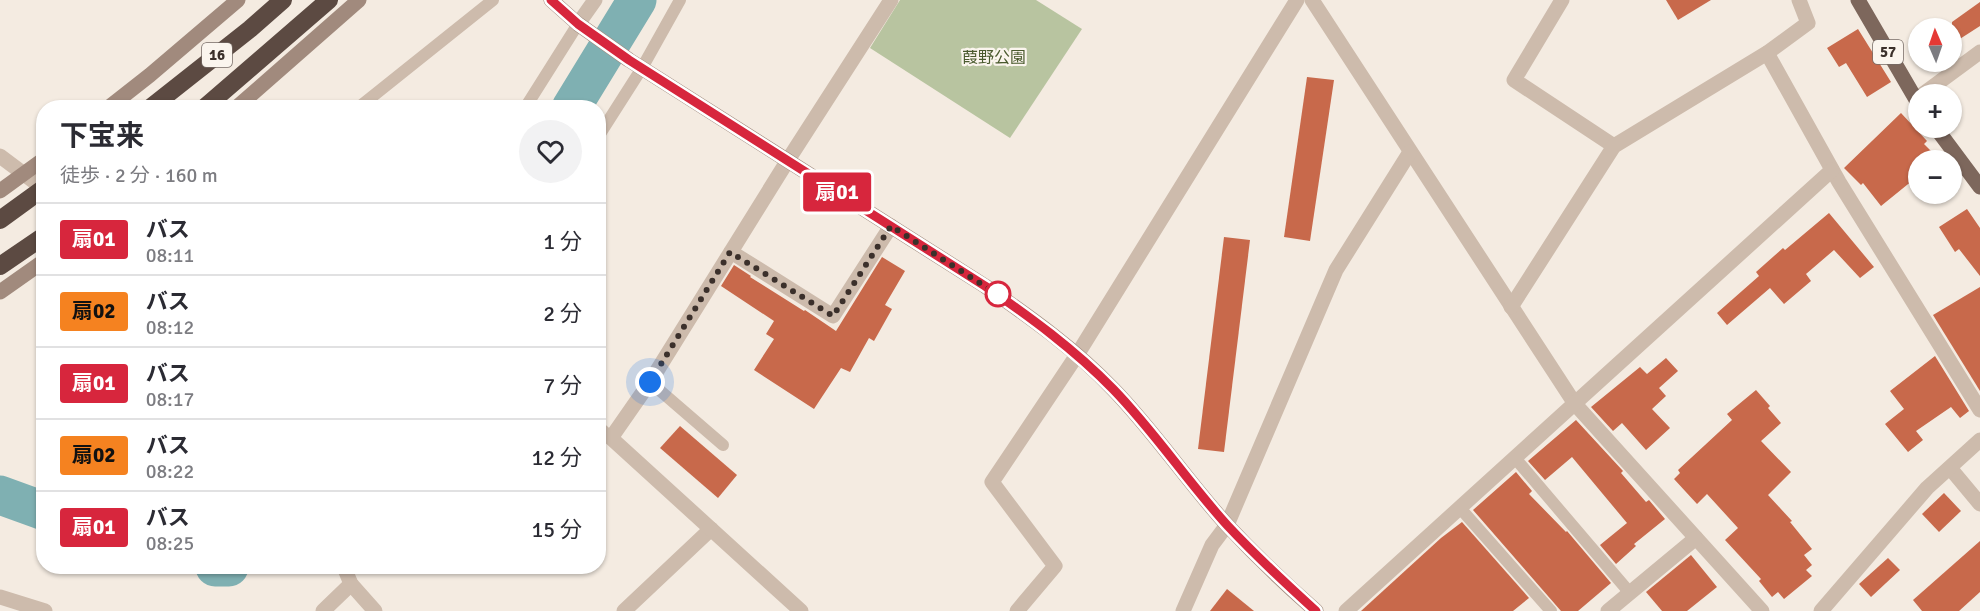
<!DOCTYPE html>
<html lang="ja">
<head>
<meta charset="utf-8">
<style>
  body { margin:0; font-family:Signika,"Noto Sans JP",sans-serif; background:#f2f2f3; color:#2b2b33; height:100vh; display:flex; flex-direction:column; font-size:22px; white-space:nowrap }
  * { box-sizing:border-box; margin:0 }
  p { font-size:20px; color:#7c7c81 }
  .icon { flex:none; width:33px; height:33px; fill:none; stroke:currentColor; stroke-width:2; stroke-linecap:round; stroke-linejoin:round }
  .map { position:relative; flex:1; overflow:hidden }
  .details { position:absolute; left:36px; top:100px; width:570px; height:474px; display:flex; flex-direction:column; background:#fff; border-radius:24px; box-shadow:0 2px 4px #0004 }
  .details>* { flex:none }
  .badge { padding:0 12px; border-radius:4px; font-size:21px; line-height:39px }
  .needle { width:39px; rotate:358deg }
  .fabs { position:absolute; left:1908px; top:18px; display:grid; gap:12px }
  .fabs a { display:grid; place-items:center; width:54px; height:54px; border-radius:50%; background:#fff; box-shadow:0 2px 4px #0004; font-size:30px }
  .you { position:absolute; width:30px; height:30px; margin:-15px; border:4px solid #fff; border-radius:50%; background:#1a73e8; box-shadow:0 0 0 9px #1a73e833 }
  .map>.badge { position:absolute; translate:-50% -50%; box-shadow:0 0 0 3px #fff }
  .round { display:grid; place-items:center; flex:none; width:63px; height:63px; border-radius:32px; background:#f2f2f3 }
  .overview { display:flex; align-items:center; justify-content:space-between; height:102px; padding:0 24px }
  h1 { font-size:28px; font-weight:700; line-height:45px }
  ul { padding:0; list-style:none }
  li { display:flex; align-items:center; gap:18px; height:72px; padding:0 24px; border-top:2px solid #e1e1e2 }
  li div { flex:1 }
  li b { display:block; font-size:22px }
  li em { font-style:normal }
  li .badge { min-width:66px; font-weight:700; text-align:center }
  .map>svg:first-child { display:block }
</style>
</head>
<body>
<div class="map">
<svg width="1980" height="611" viewBox="0 0 1980 611">
  <rect width="100%" height="100%" fill="#f4ebe1"/>
  <!-- green -->
  <path fill="#b8c4a0" d="M900,0H1036L1082,29L1010,138L870,48Z"/>
  <g fill="none" stroke-linecap="round" stroke-linejoin="round">
    <!-- river -->
    <g stroke="#7fb0b2" stroke-width="39">
      <path d="M571,108L637,0"/>
      <path d="M0,495L44,511"/>
      <path d="M215,567H229"/>
    </g>
  </g>
  <!-- building -->
  <g fill="#c8694b">
    <path d="M1666,0H1711L1678,20Z"/>
    <path d="M1980,2V26L1952,44V22Z"/>
    <path d="M1858,29L1891,82L1867,97L1846,63L1839,67L1827,48Z"/>
    <path d="M1307,77L1334,80L1310,241L1284,237Z"/>
    <path d="M1901,113L1927,141L1924,144L1940,160H1918V176L1881,206L1863,183L1861,185L1844,168Z"/>
    <path d="M1967,209L1980,228V276L1959,249L1955,252L1939,227Z"/>
    <path d="M1829,213L1874,267L1860,278L1834,250L1806,274L1811,281L1784,304L1770,288L1727,325L1717,313L1759,276L1756,272L1783,248L1785,250Z"/>
    <path d="M1224,237L1250,240L1224,452L1198,449Z"/>
    <path d="M882,257L905,271L885,305L892,309L874,341L869,338L850,372L841,368L814,409L754,370L774,339L766,334L774,321L721,286L734,265L751,276L750,277L804,311L805,310L836,331Z"/>
    <path d="M1980,287V391L1933,315Z"/>
    <path d="M1935,356L1969,411L1960,418L1951,407L1916,431L1923,440L1908,452L1885,424L1904,409L1890,391Z"/>
    <path d="M1666,358L1678,371L1659,388L1666,396L1652,409L1670,428L1646,450L1622,423L1613,431L1591,407L1640,367L1647,374Z"/>
    <path d="M1756,390L1770,406L1768,408L1781,423L1761,441L1791,472L1768,495L1792,521L1790,522L1812,549L1804,555L1812,565L1806,570L1812,576L1784,599L1778,592L1772,597L1759,581L1761,579L1725,540L1738,528L1707,494L1697,504L1674,479L1680,473L1678,470L1732,420L1727,414Z"/>
    <path d="M1576,420L1623,471L1621,473L1646,502L1649,500L1665,519L1634,544L1636,546L1616,564L1600,545L1627,523L1572,457L1545,480L1528,461Z"/>
    <path d="M680,426L737,475L718,498L660,448Z"/>
    <path d="M1516,472L1532,491L1529,494L1566,532L1567,531L1611,583L1578,611H1561L1473,510Z"/>
    <path d="M1944,493L1961,511L1939,532L1922,514Z"/>
    <path d="M1462,522L1529,598L1513,611H1361L1441,538Z"/>
    <path d="M1980,541V592L1959,611H1922L1913,600Z"/>
    <path d="M1691,555L1717,587L1687,611H1662L1646,592Z"/>
    <path d="M1888,558L1900,570L1871,597L1859,584Z"/>
    <path d="M1227,589L1254,611H1210Z"/>
  </g>
  <g fill="none" stroke-linecap="round" stroke-linejoin="round">
    <!-- lane -->
    <g stroke="#cdbbac" stroke-width="12">
      <path d="M358,108L493,0"/>
      <path d="M525,108L578,24"/>
      <path d="M598,137L642,68L680,0"/>
      <path d="M650,382L723,445"/>
      <path d="M598,426L611,438"/>
      <path d="M1515,458L1630,593"/>
      <path d="M1460,508L1551,611"/>
    </g>
    <!-- street -->
    <g stroke="#cdbbac" stroke-width="15">
      <path d="M1312,0L1575,404L1762,611"/>
      <path d="M1562,0L1514,80L1614,146"/>
      <path d="M578,24L595,0"/>
      <path d="M1767,53L1839,182L1980,410"/>
      <path d="M1923,94L1980,52"/>
      <path d="M0,156L44,189"/>
      <path d="M731,252L833,316L891,226"/>
      <path d="M1511,307L1614,146L1767,53L1808,23L1799,0"/>
      <path d="M1950,468L1980,504"/>
      <path d="M344,567L351,584L375,611"/>
      <path d="M0,597L45,611"/>
      <path d="M323,611L351,584"/>
      <path d="M624,611L711,529"/>
      <path d="M801,611L611,438L650,382L788,160L891,0"/>
      <path d="M1017,611L1055,566L992,482L1077,355L1297,0"/>
      <path d="M1183,611L1212,545L1227,525L1336,270L1410,152"/>
      <path d="M1346,611L1832,170"/>
      <path d="M1608,611L1696,538"/>
      <path d="M1821,611L1927,488L1980,440"/>
    </g>
    <!-- secondary -->
    <g stroke="#a18a7d" stroke-width="15">
      <path d="M551,0L578,24L629,60L985,286C1030,317 1075,349 1113,389C1154,431 1187,481 1227,525C1255,555 1285,584 1316,611"/>
      <path d="M108,108L150,75L238,0"/>
      <path d="M236,108L359,0"/>
      <path d="M0,191L44,159"/>
      <path d="M0,292L44,261"/>
    </g>
    <!-- primary -->
    <g stroke="#7d675c" stroke-width="15">
      <path d="M1858,0L1918,103"/>
      <path d="M1936,128L1980,187"/>
    </g>
    <!-- highway -->
    <g stroke="#5c4a42" stroke-width="18">
      <path d="M150,108L250,29L283,0"/>
      <path d="M204,108L329,0"/>
      <path d="M0,220L44,188"/>
      <path d="M0,266L44,236"/>
    </g>
  </g>
  <g fill="none" stroke-linecap="round" stroke-linejoin="round">
    <!-- line casing -->
    <g stroke="#fff" stroke-width="14">
      <path id="line" d="M551,0L578,24L629,60L985,286C1030,317 1074,349 1113,389C1154,431 1187,481 1227,525C1255,555 1285,583 1316,611"/>
    </g>
    <!-- line -->
    <use href="#line" stroke="#d7263d" stroke-width="9"/>
    <!-- walk -->
    <path stroke="#3b302b" stroke-width="6" stroke-dasharray="0 10.8" d="M650,382L730,252L833,316L891,226L1000,296L998,294"/>
  </g>
  <!-- markers -->
  <circle fill="#fff" stroke="#d7263d" stroke-width="3" cx="998" cy="294" r="12"/>
  <g text-anchor="middle" stroke-width="4.5" stroke-linejoin="round" paint-order="stroke">
    <!-- shield labels -->
    <g fill="#fbf5ee" stroke="#756b66" stroke-width="1.5">
      <rect x="1873" y="40" width="30" height="24" rx="4.5"/>
      <rect x="202" y="43" width="30" height="24" rx="4.5"/>
    </g>
    <g font-size="15" font-weight="bold" fill="#3b302b">
      <text x="1888" y="57">57</text>
      <text x="217" y="60">16</text>
    </g>
    <!-- park labels -->
    <g font-size="16" fill="#4a5a2e" stroke="#fbf5ee">
      <text x="994" y="63">葭野公園</text>
    </g>
  </g>
</svg>
<div class="fabs">
<a><svg class="needle" viewBox="-14 -14 28 28"><path d="M0-13l5 13h-10z" fill="#e53935"/><path d="M0 13l5-13h-10z" fill="#7c7c81"/></svg></a>
<a>+</a>
<a>−</a>
</div>
<div class="you" style="left:650px;top:382px"></div>
<b class="badge" style="left:837px;top:192px;background:#d7263d;color:#fff">扇01</b>
<section class="details">
<div class="overview"><div><h1>下宝来</h1><p>徒歩 · 2 分 · 160 m</p></div><a class="round"><svg class="icon" aria-label="heart" viewBox="0 0 24 24"><path d="M12 20l-8-8c-3-5 5-10 8-4 3-6 11-1 8 4z"/></svg></a></div>
<ul>
<li><span class="badge" style="background:#d7263d;color:#fff">扇01</span><div><b>バス</b><p>08:11</p></div><em>1 分</em></li>
<li><span class="badge" style="background:#f58220;color:#111">扇02</span><div><b>バス</b><p>08:12</p></div><em>2 分</em></li>
<li><span class="badge" style="background:#d7263d;color:#fff">扇01</span><div><b>バス</b><p>08:17</p></div><em>7 分</em></li>
<li><span class="badge" style="background:#f58220;color:#111">扇02</span><div><b>バス</b><p>08:22</p></div><em>12 分</em></li>
<li><span class="badge" style="background:#d7263d;color:#fff">扇01</span><div><b>バス</b><p>08:25</p></div><em>15 分</em></li>
</ul>
</section>
</div>
</body>
</html>
